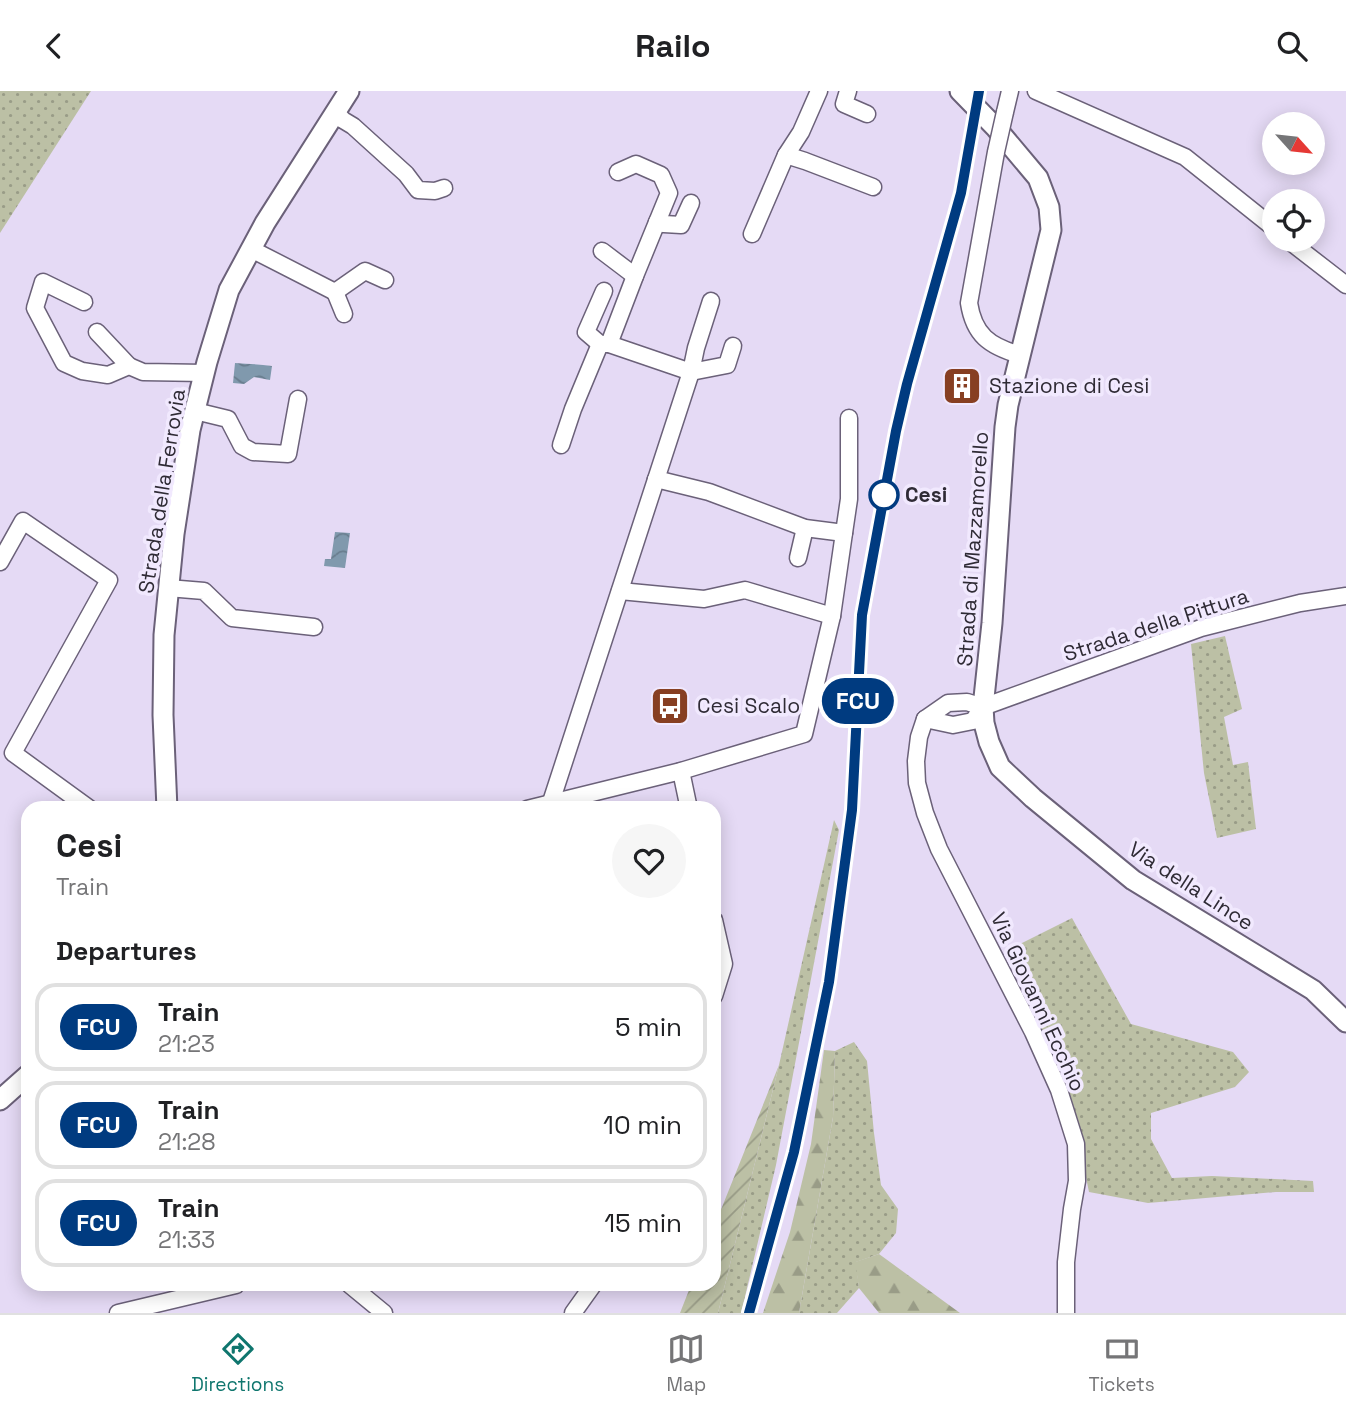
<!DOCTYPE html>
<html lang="en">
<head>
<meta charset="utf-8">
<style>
  body { margin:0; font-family:"Space Grotesk",sans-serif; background:#f6f6f6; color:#202124; height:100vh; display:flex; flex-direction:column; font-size:26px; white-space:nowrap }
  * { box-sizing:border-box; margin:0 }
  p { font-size:23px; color:#757577 }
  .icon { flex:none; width:38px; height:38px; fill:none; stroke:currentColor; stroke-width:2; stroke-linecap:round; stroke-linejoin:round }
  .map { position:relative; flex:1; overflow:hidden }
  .drawer { position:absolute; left:21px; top:710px; width:700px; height:490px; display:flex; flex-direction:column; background:#fff; border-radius:21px; box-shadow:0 4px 18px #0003 }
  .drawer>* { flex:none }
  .badge { padding:0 14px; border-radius:23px; font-size:24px; line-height:46px }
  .needle { width:46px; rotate:117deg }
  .buttons { position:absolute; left:1262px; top:21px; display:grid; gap:14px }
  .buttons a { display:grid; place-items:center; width:63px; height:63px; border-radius:50%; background:#fff; box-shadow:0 4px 18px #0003; font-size:35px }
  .map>.badge { position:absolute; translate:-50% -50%; box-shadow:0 0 0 4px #fff }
  h2 { padding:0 35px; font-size:26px; line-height:63px }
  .round { display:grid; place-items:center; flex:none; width:74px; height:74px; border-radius:37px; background:#f6f6f6 }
  .headline { display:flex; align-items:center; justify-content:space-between; height:119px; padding:0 35px }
  h1 { font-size:33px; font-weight:700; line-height:52px }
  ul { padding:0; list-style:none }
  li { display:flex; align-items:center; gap:21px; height:88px; margin:0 14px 10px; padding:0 21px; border:4px solid #e0e0e0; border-radius:21px }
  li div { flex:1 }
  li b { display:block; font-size:26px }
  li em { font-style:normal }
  li .badge { min-width:77px; font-weight:700; text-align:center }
  header { display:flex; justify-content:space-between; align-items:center; height:91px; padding:0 35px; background:#fff; font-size:32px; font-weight:700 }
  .tabs { display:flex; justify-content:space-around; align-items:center; height:98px; border-top:2px solid #e0e0e0; background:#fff; font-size:19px; color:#757577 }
  .tabs a { display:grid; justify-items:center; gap:4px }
  .tabs .on { color:#0f766e }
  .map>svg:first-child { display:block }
</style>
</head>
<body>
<header><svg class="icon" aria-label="back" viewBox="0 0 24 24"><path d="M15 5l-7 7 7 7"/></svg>Railo<svg class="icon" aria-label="search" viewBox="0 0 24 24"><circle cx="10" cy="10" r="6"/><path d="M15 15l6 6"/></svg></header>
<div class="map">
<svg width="1346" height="1222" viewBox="0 0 1346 1222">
  <defs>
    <pattern id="grass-dots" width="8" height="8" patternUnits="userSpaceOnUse" patternTransform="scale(1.75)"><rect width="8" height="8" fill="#bcc0a5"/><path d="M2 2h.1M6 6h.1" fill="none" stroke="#999c87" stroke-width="1.8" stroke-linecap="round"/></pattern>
    <pattern id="forest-firs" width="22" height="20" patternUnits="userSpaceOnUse" patternTransform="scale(1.75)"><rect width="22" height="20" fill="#bcc0a5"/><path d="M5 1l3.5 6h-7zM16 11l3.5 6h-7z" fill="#999c87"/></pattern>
    <pattern id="garden-furrows" width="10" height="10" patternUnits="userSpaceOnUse" patternTransform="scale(1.75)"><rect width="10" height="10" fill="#bcc0a5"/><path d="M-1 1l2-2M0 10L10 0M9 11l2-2" fill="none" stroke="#999c87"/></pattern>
    <pattern id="water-waves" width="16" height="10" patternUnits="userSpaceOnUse" patternTransform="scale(1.75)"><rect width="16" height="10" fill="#8099ad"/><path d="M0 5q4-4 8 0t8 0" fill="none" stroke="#697d8e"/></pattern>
  </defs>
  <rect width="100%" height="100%" fill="#e5daf5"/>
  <!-- grass -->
  <g fill="url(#grass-dots)">
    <path d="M0,0H91L0,142Z"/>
    <path d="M1225,545L1242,618L1224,626L1233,674L1248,671L1256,738L1217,747L1204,682L1191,553Z"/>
    <path d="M834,729L839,739L776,1074L744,1210L741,1222H718L779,974Z"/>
    <path d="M1072,827L1131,933L1233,961L1249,981L1235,996L1151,1022V1048L1172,1087L1212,1085L1313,1090L1314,1101H1276L1148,1112L1089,1101L1074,1028L1010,858Z"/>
    <path d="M854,951L867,970L874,1042L881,1094L898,1118L896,1142L879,1163L856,1171L859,1197L837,1222H799L833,1026L835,960Z"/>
  </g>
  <!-- forest -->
  <g fill="url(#forest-firs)">
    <path d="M824,959L835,960L833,1026L799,1222H763L790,1141L811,1053Z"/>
    <path d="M879,1163L960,1222H879L859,1197L855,1171Z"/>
  </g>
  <!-- garden -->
  <path fill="url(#garden-furrows)" d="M779,974L718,1222H680L691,1194H714V1136Z"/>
  <!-- water -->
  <g fill="url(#water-waves)">
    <path d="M235,272C248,273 260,273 272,275L270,289L254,286L244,293L233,292Z"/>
    <path d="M335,441L350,442L345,477L324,475L325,468H331Z"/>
  </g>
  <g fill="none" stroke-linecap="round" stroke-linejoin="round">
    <!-- minor casing -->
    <g stroke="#6b6179" stroke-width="19">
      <g id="minor">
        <path d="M819,0L801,41L786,64L805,70L873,96"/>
        <path d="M848,0L844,13L867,23"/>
        <path d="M1036,0L1185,66L1274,137"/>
        <path d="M335,21L343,29L353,35L406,83L418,99L435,100L444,97"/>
        <path d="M1005,21L1010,0"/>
        <path d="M996,61L969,212C974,244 989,255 1020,264"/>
        <path d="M657,131L664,133L681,134L691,112"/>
        <path d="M752,143L786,64"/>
        <path d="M1288,149L1346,194"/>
        <path d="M251,158L335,201L365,180L385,189"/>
        <path d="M602,160L635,185"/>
        <path d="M335,201L344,223"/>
        <path d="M711,210L696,257L691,281L727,274L733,255"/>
        <path d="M84,211L43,191L35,217L64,272L82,280L108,284L129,275L143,281L205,282"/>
        <path d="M97,241L129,275"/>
        <path d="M600,253L586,241L604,200"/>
        <path d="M195,320L228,328L242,355L253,361L288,363L298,308"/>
        <path d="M561,354L573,318L600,253H609"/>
        <path d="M656,388L709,401L805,437L844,442"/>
        <path d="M798,467L805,437"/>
        <path d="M0,471L23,430L109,489L13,662L90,718"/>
        <path d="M168,497L204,500L232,527L314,536"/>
        <path d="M620,500L704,508L745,499L832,525"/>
        <path d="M983,616L967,611L948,612L925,628L919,646L916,670L917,692L925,722L939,758L1033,941L1059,999L1076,1053L1077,1090L1072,1118L1066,1171V1222"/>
        <path d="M983,616L1201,537L1300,512L1346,505"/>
        <path d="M925,628L953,634L973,630L983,616"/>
        <path d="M681,680L689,718"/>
        <path d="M551,711L691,281L609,253L635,185L669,102L661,84L636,73L618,81"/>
        <path d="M527,718L681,680L804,643L832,525L844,442L849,408V327"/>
        <path d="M714,829L724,873L714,905"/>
        <path d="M350,1194L384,1222"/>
        <path d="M118,1222L236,1194"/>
        <path d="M573,1222L593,1194"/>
      </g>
    </g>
    <!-- tertiary casing -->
    <g stroke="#6b6179" stroke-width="23">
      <g id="tertiary">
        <path d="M960,0L996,37L1038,87L1049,116L1051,139L1008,314L1005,336L992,532L983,616L984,632L989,651L1000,676L1033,707L1133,789L1313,899L1346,931"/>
        <path d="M167,718L163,624L164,544L174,443L190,339L207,271L229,199L265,132L349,0"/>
        <path d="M0,1009L28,984"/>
      </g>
    </g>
    <!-- minor -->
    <use href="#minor" stroke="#fff" stroke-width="16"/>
    <!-- tertiary -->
    <use href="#tertiary" stroke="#fff" stroke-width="19"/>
    <!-- minor-bridge casing -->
    <g stroke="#6b6179" stroke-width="19" stroke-linecap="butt">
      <path id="minor-bridge" d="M996,61L1005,21"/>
    </g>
    <!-- minor-bridge -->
    <use href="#minor-bridge" stroke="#fff" stroke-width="16"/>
  </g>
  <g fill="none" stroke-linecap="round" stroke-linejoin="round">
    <!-- line casing -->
    <g stroke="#fff" stroke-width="16">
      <path id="line" d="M749,1222L794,1061L829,891L852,719L862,524L896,340L907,293L961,102L979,0"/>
    </g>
    <!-- line -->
    <use href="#line" stroke="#003b80" stroke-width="10"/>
  </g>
  <!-- icons -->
  <defs>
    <g id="building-square" transform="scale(2.0125)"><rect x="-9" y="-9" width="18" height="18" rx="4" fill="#873f22" stroke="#f1e9fe"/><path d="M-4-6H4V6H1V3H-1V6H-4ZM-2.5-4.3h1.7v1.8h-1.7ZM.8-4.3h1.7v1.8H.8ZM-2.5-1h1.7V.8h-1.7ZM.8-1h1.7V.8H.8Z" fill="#fff"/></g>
    <g id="bus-square" transform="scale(2.0125)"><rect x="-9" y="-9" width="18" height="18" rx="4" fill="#873f22" stroke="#f1e9fe"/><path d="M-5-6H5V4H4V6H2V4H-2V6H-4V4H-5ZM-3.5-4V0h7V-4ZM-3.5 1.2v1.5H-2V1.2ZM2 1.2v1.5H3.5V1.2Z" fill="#fff"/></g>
  </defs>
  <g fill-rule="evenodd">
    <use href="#building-square" x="962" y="295"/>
    <use href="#bus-square" x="670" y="615"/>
  </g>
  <!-- markers -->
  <circle fill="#fff" stroke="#003b80" stroke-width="3.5" cx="884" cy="404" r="14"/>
  <g text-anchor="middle" stroke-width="7" stroke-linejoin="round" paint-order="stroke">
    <!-- poi labels -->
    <g font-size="21" fill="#2f2b35" stroke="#f1e9fe" text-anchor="start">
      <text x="989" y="302">Stazione di Cesi</text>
      <text x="697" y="622">Cesi Scalo</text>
    </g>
    <!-- street labels -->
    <g font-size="21" fill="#2f2b35" stroke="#f1e9fe">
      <text transform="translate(162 400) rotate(-81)" y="7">Strada della Ferrovia</text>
      <text transform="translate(973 458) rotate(-86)" y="7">Strada di Mazzamorello</text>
      <text transform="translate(1156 534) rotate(-18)" y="7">Strada della Pittura</text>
      <text transform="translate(1191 795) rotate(33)" y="7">Via della Lince</text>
      <text transform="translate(1038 911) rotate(65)" y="7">Via Giovanni Ecchio</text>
    </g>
    <!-- stop labels -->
    <g font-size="21" font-weight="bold" fill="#2f2b35" stroke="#f1e9fe" text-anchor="start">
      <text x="905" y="411">Cesi</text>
    </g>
  </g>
</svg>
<div class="buttons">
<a><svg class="needle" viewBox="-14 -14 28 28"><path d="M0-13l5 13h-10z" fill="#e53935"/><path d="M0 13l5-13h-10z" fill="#757577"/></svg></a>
<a><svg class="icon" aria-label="locate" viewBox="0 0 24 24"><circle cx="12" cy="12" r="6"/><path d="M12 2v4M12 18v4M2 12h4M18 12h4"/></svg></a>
</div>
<b class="badge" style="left:858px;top:610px;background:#003b80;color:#fff">FCU</b>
<section class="drawer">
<div class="headline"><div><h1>Cesi</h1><p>Train</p></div><a class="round"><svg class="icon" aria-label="heart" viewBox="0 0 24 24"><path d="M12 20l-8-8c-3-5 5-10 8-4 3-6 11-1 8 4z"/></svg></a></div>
<h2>Departures</h2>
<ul>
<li><span class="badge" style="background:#003b80;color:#fff">FCU</span><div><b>Train</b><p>21:23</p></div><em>5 min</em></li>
<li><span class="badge" style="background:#003b80;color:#fff">FCU</span><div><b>Train</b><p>21:28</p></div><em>10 min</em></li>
<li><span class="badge" style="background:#003b80;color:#fff">FCU</span><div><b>Train</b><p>21:33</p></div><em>15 min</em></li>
</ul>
</section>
</div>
<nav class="tabs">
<a class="on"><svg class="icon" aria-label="directions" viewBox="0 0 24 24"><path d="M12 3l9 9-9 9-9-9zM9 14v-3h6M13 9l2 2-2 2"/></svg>Directions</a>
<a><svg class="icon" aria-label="map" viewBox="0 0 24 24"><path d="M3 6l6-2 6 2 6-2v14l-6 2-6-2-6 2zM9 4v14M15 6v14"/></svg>Map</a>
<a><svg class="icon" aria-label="tickets" viewBox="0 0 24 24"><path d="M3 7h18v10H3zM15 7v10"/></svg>Tickets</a>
</nav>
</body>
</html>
